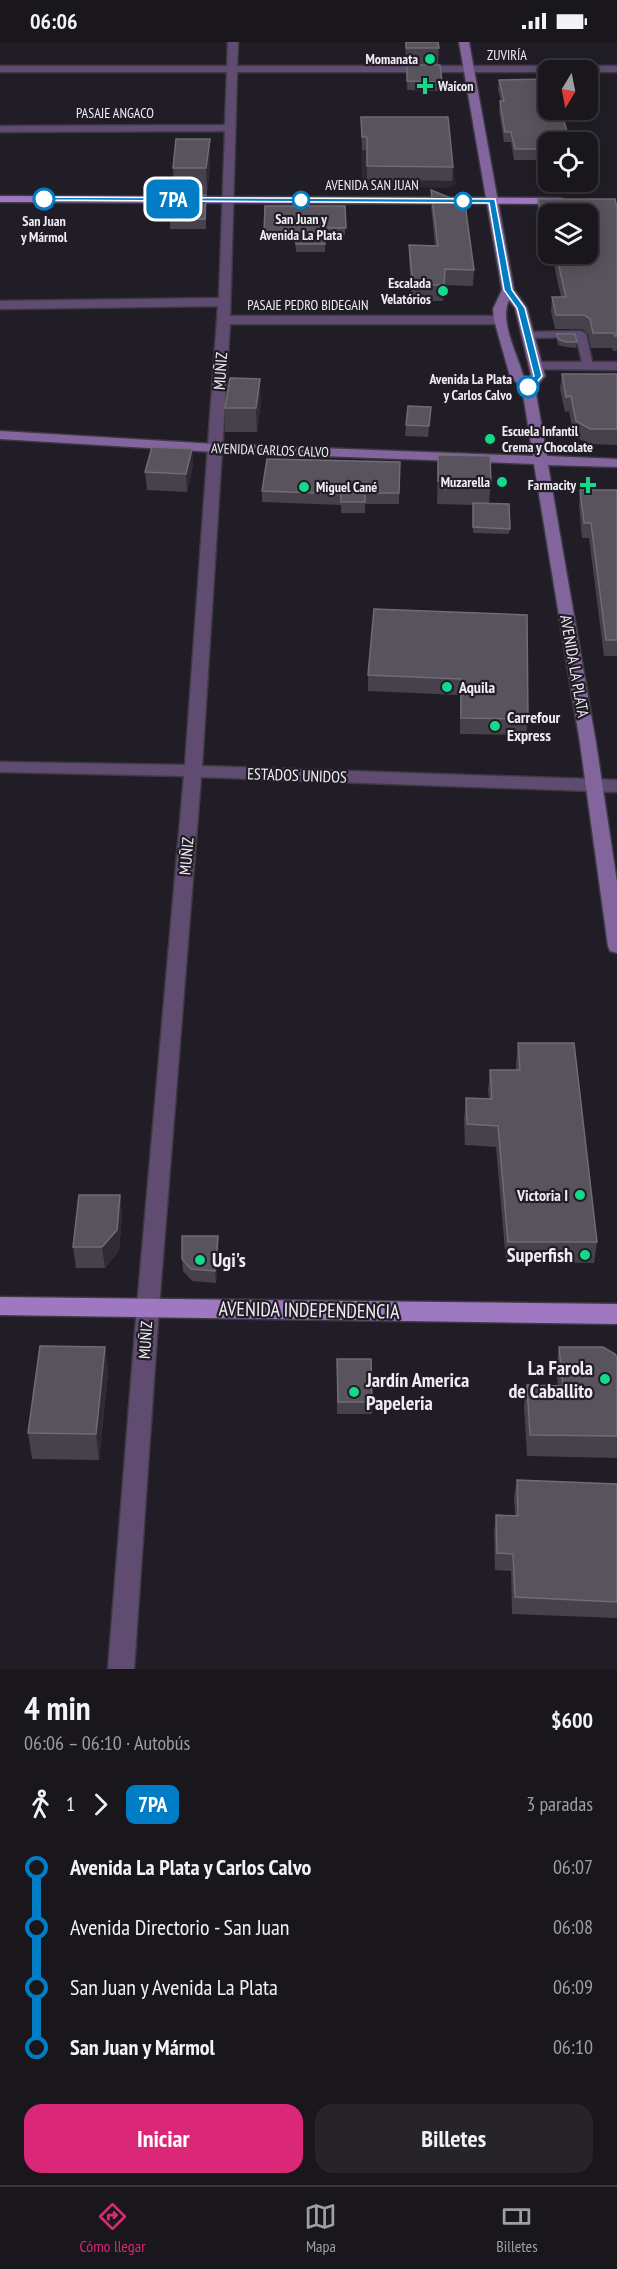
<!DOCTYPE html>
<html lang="es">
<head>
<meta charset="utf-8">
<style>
  body { margin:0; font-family:"PT Sans Narrow",sans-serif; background:#262329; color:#f1f3f6; height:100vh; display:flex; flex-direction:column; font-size:22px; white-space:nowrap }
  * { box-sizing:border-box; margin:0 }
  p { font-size:20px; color:#9f9fa3 }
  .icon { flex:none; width:33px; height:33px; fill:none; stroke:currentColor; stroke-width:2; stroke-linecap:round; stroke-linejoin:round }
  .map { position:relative; height:1627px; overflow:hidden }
  .panel { display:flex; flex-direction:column; background:#19161c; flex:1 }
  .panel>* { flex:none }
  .badge { padding:0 12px; border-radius:9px; font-size:21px; line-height:39px }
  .needle { width:39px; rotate:190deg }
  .tools { position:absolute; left:538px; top:18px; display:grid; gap:12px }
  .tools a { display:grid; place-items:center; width:60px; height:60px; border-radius:12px; background:#19161c; box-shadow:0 3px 15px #0003,0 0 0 2px #37353b; font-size:30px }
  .map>.badge { position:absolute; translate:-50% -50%; box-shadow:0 0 0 3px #fff }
  .legs { display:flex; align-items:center; gap:9px; height:66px; padding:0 24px; font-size:20px }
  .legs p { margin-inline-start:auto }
  .summary { display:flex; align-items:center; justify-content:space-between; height:102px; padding:0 24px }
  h1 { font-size:33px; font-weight:600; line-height:45px }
  .cta { display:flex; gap:12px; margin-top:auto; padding:12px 24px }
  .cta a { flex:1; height:69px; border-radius:18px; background:#db2777; color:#fff; font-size:24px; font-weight:600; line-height:69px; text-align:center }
  .cta a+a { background:#262329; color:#f1f3f6 }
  ul { padding:0 24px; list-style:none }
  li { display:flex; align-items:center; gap:21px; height:60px; font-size:22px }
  li i { display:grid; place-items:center; width:9px; height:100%; margin:0 8px; background:currentColor }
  li i::after { content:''; width:15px; height:15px; margin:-8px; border:4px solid; border-radius:50%; background:#19161c }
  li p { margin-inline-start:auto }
  li:first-child i { background:linear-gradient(#0000 50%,currentColor 0) }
  li:last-child i { background:linear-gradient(currentColor 50%,#0000 0) }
  .status { display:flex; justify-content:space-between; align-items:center; height:42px; padding:0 30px; background:#19161c; direction:ltr }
  .status svg { height:16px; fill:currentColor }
  .dock { display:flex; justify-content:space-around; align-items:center; height:84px; border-top:2px solid #37353b; background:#19161c; font-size:16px; color:#9f9fa3 }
  .dock a { display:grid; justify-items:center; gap:3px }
  .dock .on { color:#db2777 }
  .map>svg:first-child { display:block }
</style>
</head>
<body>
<div class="status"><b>06:06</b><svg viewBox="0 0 49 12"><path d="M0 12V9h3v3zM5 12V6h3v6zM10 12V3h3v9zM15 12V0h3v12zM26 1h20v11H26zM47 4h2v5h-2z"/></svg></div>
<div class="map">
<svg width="617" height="1627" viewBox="0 0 617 1627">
  <rect width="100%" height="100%" fill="#211d26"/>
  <!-- built -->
  <path fill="#2e2735" d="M361,82H446L456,142L447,146L362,145Z"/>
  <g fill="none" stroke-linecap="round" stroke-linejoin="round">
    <!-- service casing -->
    <g stroke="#3e3a43" stroke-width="3">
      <path id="service" d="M581,289L586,292L593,324L588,327L583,324L576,295L528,296L523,293L528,290Z"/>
    </g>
    <!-- minor casing -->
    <g stroke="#3e3a43" stroke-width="3">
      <g id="minor">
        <path d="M228,0H238L237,24H617V30H237L230,274H500L506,278L500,282H230L202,724L617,738V750L201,735L159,1265L134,1627H108L137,1265L184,734L0,730V720L185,723L218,264L0,267V259L219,256L225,89L0,90V84L225,83L227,30H0V24H227Z"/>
        <path d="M536,320H617V328L531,327L529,324Z"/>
      </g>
    </g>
    <!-- secondary casing -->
    <g stroke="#3e3a43" stroke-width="3">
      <path id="secondary" d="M459,0H469L514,248L527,266L545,334L535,346L547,414L617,417V425L548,423L596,701L617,840V911L610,909L608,904L580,701L534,422L215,410L0,397V389L215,402L533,414L522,346L510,334L494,278L493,267L502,248ZM509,258L515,266L531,333L528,337L523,333C517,311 499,279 509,258Z"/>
    </g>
    <!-- primary casing -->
    <g stroke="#3e3a43" stroke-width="3">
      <g id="primary">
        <path d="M0,154L561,156L567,159L561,162L0,160Z"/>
        <path d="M0,1255L617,1262V1282L0,1273Z"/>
      </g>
    </g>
    <!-- service -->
    <use href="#service" fill="#5f4c70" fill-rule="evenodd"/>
    <!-- minor -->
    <use href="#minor" fill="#5f4c70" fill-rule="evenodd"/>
    <!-- secondary -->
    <use href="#secondary" fill="#83659e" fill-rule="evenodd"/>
    <!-- primary -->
    <use href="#primary" fill="#9f78c2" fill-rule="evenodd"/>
  </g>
  <!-- wall -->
  <g fill="#46414b" fill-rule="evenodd">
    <path d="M405,0H438L439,6L438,22H406Z"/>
    <path d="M407,23L442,40L441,49L407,48Z"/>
    <path d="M499,38L549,100V118H514L511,100H504L499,69L500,59H501L498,48Z"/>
    <path d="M361,75L453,125L452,139L367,137V108H362Z"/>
    <path d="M210,122L207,152H174L173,126Z"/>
    <path d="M431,148L474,228L473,244L445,243L443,259H412L409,219V203L435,204L431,163Z"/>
    <path d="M538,157L617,165V309H613L612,306H591L588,292L582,287H555L551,270L552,255H561L552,214H547L537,171ZM549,172L588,212H549Z"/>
    <path d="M206,163V187H170V177Z"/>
    <path d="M345,164V193H325V210H296L295,199H264V191Z"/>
    <path d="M557,292L577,300L576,306L566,305L558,303L557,298Z"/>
    <path d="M562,332H617V403L589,402L574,394L569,369L565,370L560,347Z"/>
    <path d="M261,360L257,390H225V366Z"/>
    <path d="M431,365L428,395L405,394L406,383Z"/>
    <path d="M192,407L193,424L187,450L147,448L145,430Z"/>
    <path d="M438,413L491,441L489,461L510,487L509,492L473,491V463L437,462Z"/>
    <path d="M400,420L399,462H365V471H341V463L262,460V449Z"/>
    <path d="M580,448H617V614H604L589,496H582L579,463Z"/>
    <path d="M374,567L528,677L526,693L460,692V653L368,649V633Z"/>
    <path d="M518,1001L597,1200L594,1221L506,1220L496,1105L465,1103L464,1077L466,1056L489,1057L488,1049L490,1028H516V1021Z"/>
    <path d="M120,1153L122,1174L119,1209L105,1226H76L73,1205Z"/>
    <path d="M218,1194L219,1206L216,1241L192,1239L183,1229L182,1217Z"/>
    <path d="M105,1305L108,1331L99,1418L32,1417L28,1391Z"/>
    <path d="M559,1305L617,1315V1416L527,1414L524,1364L527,1343H558L556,1326Z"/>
    <path d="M337,1317L372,1360V1372H337Z"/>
    <path d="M517,1438L617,1442V1576L512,1572L511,1529L495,1528L494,1490L496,1473L515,1474L514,1455Z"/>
  </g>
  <!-- shaded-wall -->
  <g fill="#2f2b34">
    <path d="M210,97V122L207,152L206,126Z"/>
    <path d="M260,337L261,360L257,390L256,366Z"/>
    <path d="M192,407L193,424L187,450L186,432Z"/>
    <path d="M120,1153L122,1174L119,1209L105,1226L102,1205Z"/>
    <path d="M218,1194L219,1206L216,1241L215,1229Z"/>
    <path d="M105,1305L108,1331L99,1418L96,1392Z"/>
  </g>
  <!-- building -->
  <g fill="#58535d" stroke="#706b74" stroke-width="1.5">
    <path d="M406,0H438L439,6H406Z"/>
    <path d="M407,23H440L442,40L407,39Z"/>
    <path d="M549,37V68H561L570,100H549V107H515L511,90H505L500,59H504L499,38Z"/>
    <path d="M361,75H448L453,125L367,124V95H362Z"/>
    <path d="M176,97H210L206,126H173Z"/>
    <path d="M431,148L465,162L474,228L445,227L444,243H413L409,203L438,204Z"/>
    <path d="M173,153H206L205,177H170Z"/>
    <path d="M538,157H615L617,165V294H615L614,291H593L590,277L584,273H556L552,255H566L556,212H588V172H549V200H548Z"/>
    <path d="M265,164H345L346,186H325V202H296L295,191H264Z"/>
    <path d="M557,292H575L577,300H566L558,297Z"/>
    <path d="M562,332H617V387H590L576,379L571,354L566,355Z"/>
    <path d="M230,336L260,337L256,366H225Z"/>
    <path d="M408,364L431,365L429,384L406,383Z"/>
    <path d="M152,405L192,407L186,432L145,430Z"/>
    <path d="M438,413L490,414L491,441L438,439Z"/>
    <path d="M267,417L400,420L399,451H365V460H341V452L262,449Z"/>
    <path d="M580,448H617V598H606L591,481H584Z"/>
    <path d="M473,461L509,462L510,487L473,485Z"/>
    <path d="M374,567L527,573L528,677L461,676V637L368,633Z"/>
    <path d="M518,1001H574L597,1200H508L498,1084L467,1082L466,1056L492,1057L490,1028H520Z"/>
    <path d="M79,1153H120L117,1188L102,1205H73Z"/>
    <path d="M182,1194H218L215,1229L191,1227L182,1217Z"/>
    <path d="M40,1304L105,1305L96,1392L28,1391Z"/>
    <path d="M559,1305H603L615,1312L617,1315V1394L530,1393L527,1343L563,1344Z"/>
    <path d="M337,1317H371L372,1360H338Z"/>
    <path d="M517,1438L617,1442V1560L515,1555L513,1512L497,1511L496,1473L518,1474Z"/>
  </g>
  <!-- line-1 -->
  <path fill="#007dc5" stroke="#fff" stroke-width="1.5" d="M44,155L495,157L512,248L525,266L542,334L531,347H525L524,345L534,334L517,266L504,248L489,161L41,158Z"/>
  <!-- markers -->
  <g fill="#13d98a" stroke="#211d26" stroke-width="2">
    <circle cx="430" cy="17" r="6"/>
    <path d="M422 35h6v6h6v6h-6v6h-6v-6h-6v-6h6z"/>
    <circle cx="443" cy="249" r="6"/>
    <circle cx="490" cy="397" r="6"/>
    <circle cx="502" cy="440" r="6"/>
    <path d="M585 434h6v6h6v6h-6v6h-6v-6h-6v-6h6z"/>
    <circle cx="304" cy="445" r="6"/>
    <circle cx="447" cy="645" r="6"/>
    <circle cx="495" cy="684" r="6"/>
    <circle cx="580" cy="1153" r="6"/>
    <circle cx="585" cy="1213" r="6"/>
    <circle cx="200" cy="1218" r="6"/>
    <circle cx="605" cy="1337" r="6"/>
    <circle cx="354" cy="1350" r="6"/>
  </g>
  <g fill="#fff" stroke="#007dc5" stroke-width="3">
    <circle cx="44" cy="157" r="10"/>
    <circle cx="301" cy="158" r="8"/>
    <circle cx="463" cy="159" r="8"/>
    <circle cx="528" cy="345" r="10"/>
  </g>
  <g text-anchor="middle" stroke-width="4.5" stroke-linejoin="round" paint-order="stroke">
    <!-- far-street labels -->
    <g font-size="14" fill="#efecf2" stroke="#211d26">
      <text x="507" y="18">ZUVIRÍA</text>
      <text x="115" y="76">PASAJE ANGACO</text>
      <text x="372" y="148">AVENIDA SAN JUAN</text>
      <text x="308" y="268">PASAJE PEDRO BIDEGAIN</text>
      <text transform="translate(270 408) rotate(2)" y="5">AVENIDA CARLOS CALVO</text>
    </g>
    <!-- far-poi labels -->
    <g font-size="14" font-weight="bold" fill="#efecf2" stroke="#211d26" text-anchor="end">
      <text x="418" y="22">Momanata</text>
      <text x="438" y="49" text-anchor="start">Waícon</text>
      <text x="431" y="246">Escalada<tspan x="431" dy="16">Velatórios</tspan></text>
      <text x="502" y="394" text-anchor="start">Escuela Infantil<tspan x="502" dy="16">Crema y Chocolate</tspan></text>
      <text x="490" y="445">Muzarella</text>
      <text x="576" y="448">Farmacity</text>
      <text x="316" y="450" text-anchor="start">Miguel Cané</text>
    </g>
    <!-- far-stop labels -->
    <g font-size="14" font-weight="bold" fill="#efecf2" stroke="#211d26">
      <text x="301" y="182">San Juan y<tspan x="301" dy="16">Avenida La Plata</tspan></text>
      <text x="44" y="184">San Juan<tspan x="44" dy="16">y Mármol</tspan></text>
      <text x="512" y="342" text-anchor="end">Avenida La Plata<tspan x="512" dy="16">y Carlos Calvo</tspan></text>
    </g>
    <!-- street labels -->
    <g font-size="16" fill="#efecf2" stroke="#211d26">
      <text transform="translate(220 329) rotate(-86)" y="6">MUÑIZ</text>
      <text transform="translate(575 624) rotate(80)" y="6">AVENIDA LA PLATA</text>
      <text transform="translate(297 733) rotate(2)" y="6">ESTADOS UNIDOS</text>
      <text transform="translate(186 814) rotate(-85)" y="6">MUÑIZ</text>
      <text transform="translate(145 1298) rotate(-86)" y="6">MUÑIZ</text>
    </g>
    <!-- poi labels -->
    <g font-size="16" font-weight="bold" fill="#efecf2" stroke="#211d26" text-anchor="start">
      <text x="459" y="651">Aquila</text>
      <text x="507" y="681">Carrefour<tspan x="507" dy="18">Express</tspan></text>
      <text x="568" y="1159" text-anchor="end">Victoria I</text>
    </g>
    <!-- near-poi labels -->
    <g font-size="20" font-weight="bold" fill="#efecf2" stroke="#211d26" text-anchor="end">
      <text x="573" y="1220">Superfish</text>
      <text x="212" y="1225" text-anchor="start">Ugi's</text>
      <text x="593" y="1333">La Farola<tspan x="593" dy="23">de Caballito</tspan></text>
      <text x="366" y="1345" text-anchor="start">Jardín America<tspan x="366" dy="23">Papeleria</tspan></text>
    </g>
    <!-- near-street labels -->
    <g font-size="20" fill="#efecf2" stroke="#211d26">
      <text transform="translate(309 1268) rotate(1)" y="7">AVENIDA INDEPENDENCIA</text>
    </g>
  </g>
</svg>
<div class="tools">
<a><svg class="needle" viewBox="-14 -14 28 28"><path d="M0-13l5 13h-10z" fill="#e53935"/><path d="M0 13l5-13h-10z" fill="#9f9fa3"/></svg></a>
<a><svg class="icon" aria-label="locate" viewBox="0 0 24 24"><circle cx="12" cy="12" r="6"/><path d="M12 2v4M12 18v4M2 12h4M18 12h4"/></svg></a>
<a><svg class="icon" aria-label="layers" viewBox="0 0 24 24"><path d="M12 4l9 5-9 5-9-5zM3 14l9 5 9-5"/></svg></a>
</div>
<b class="badge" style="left:173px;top:157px;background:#007dc5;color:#fff">7PA</b>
</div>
<section class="panel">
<div class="summary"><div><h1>4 min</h1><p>06:06 – 06:10 · Autobús</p></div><b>$600</b></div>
<div class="legs"><svg class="icon" aria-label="walk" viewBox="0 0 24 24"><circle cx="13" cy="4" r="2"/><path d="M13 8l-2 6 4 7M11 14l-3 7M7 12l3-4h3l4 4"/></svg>1<svg class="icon" aria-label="forward" viewBox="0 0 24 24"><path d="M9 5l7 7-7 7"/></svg><b class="badge" style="background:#007dc5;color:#fff">7PA</b><p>3 paradas</p></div>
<ul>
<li><i style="color:#007dc5"></i><b>Avenida La Plata y Carlos Calvo</b><p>06:07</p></li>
<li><i style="color:#007dc5"></i><span>Avenida Directorio - San Juan</span><p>06:08</p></li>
<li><i style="color:#007dc5"></i><span>San Juan y Avenida La Plata</span><p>06:09</p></li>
<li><i style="color:#007dc5"></i><b>San Juan y Mármol</b><p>06:10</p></li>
</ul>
<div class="cta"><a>Iniciar</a><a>Billetes</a></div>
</section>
<nav class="dock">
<a class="on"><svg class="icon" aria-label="directions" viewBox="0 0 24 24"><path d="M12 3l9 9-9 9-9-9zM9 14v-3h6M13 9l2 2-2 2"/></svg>Cómo llegar</a>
<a><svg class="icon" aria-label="map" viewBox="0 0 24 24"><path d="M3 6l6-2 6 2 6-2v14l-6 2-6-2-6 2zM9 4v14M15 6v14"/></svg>Mapa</a>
<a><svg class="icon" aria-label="tickets" viewBox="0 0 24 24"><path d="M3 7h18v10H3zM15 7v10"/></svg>Billetes</a>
</nav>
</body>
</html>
